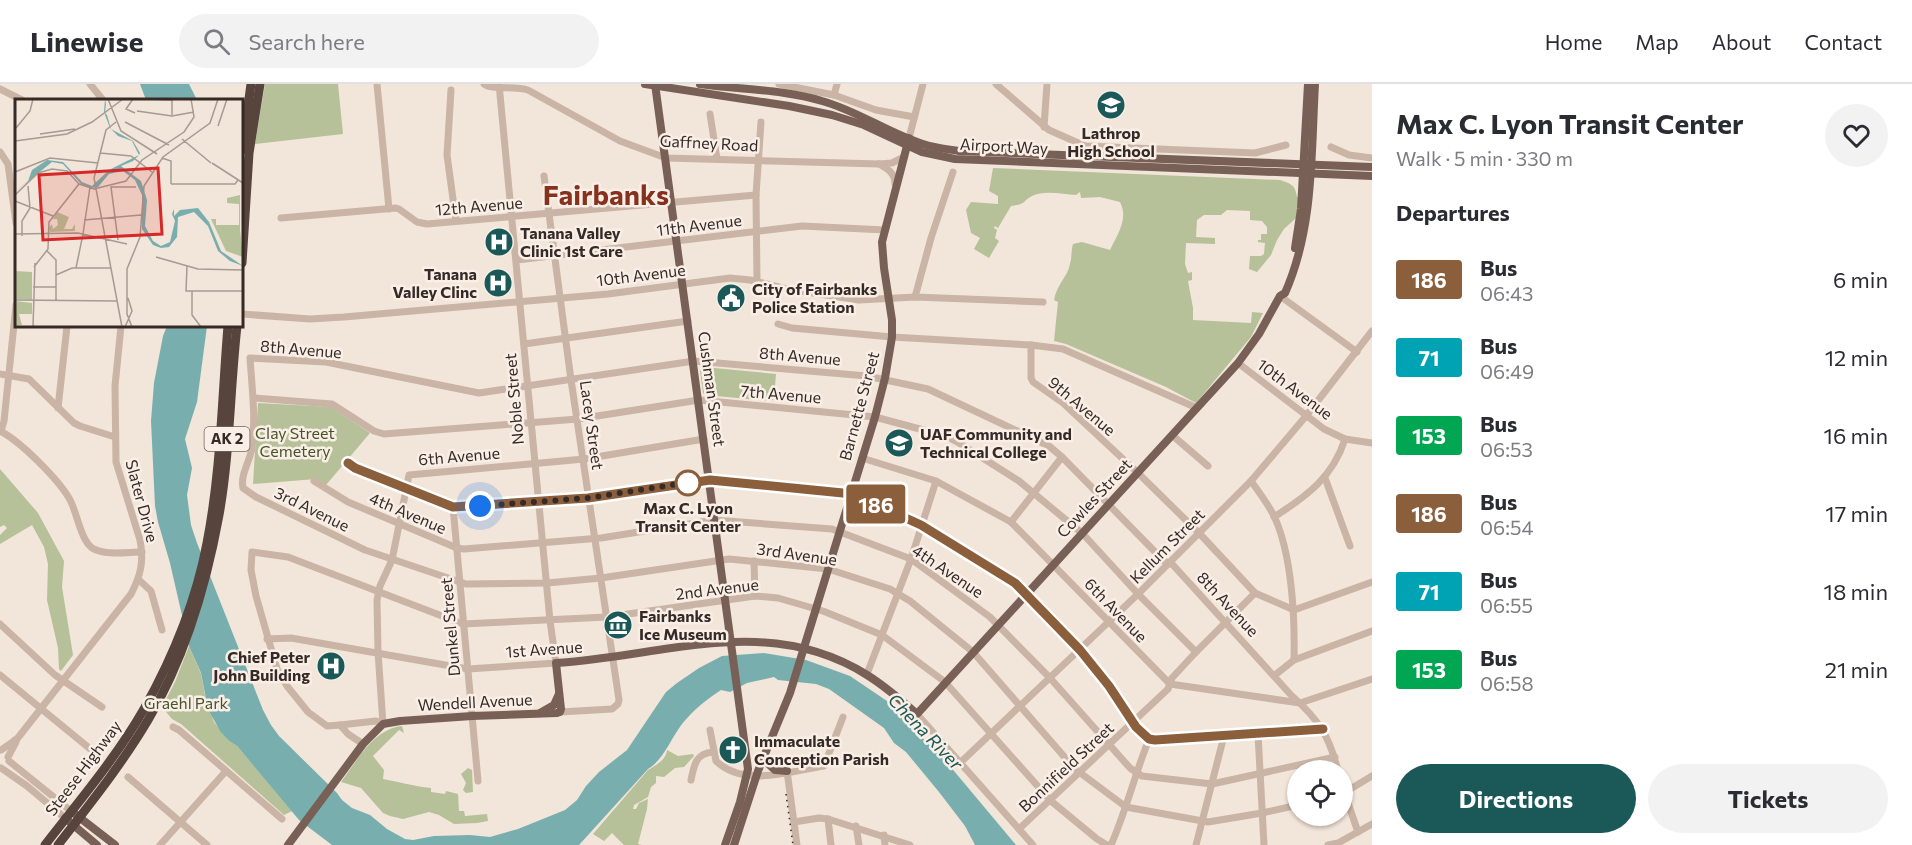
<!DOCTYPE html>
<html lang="en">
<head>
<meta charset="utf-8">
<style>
  body { margin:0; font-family:Commissioner,sans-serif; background:#f2f2f3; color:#2b2b33; height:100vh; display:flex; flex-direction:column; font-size:22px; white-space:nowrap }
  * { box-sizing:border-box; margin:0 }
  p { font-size:20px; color:#7c7c81 }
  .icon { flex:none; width:33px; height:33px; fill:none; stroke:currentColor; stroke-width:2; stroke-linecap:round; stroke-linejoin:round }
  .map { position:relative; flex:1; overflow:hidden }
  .details { display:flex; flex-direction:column; background:#fff; width:540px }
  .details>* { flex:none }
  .badge { padding:0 12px; border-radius:4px; font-size:21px; line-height:39px }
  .tools { position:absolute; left:1287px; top:676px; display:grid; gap:12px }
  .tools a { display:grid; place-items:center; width:66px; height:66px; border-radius:50%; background:#fff; box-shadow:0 2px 4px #0004; font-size:30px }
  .you { position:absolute; width:30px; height:30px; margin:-15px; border:4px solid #fff; border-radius:50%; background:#1a73e8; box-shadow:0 0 0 9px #1a73e833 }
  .map>.badge { position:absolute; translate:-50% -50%; box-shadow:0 0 0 3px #fff }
  h2 { padding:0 24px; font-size:22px; line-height:54px }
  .round { display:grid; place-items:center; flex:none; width:63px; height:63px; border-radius:32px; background:#f2f2f3 }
  .summary { display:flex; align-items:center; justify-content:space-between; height:102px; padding:0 24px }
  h1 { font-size:28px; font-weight:700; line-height:45px }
  .action { display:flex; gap:12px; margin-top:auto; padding:12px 24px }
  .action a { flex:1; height:69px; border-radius:36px; background:#1b5858; color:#fff; font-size:24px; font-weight:700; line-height:69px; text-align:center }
  .action a+a { background:#f2f2f3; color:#2b2b33 }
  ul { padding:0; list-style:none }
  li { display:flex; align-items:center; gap:18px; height:78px; padding:0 24px }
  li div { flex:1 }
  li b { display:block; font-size:22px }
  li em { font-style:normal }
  li .badge { min-width:66px; font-weight:700; text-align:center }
  header { display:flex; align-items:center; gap:36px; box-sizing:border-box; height:84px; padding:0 30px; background:#fff; border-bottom:2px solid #e1e1e2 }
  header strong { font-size:28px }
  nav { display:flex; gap:33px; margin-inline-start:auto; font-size:21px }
  .search { width:420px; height:54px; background:#f2f2f3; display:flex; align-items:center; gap:15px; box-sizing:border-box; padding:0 21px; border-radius:33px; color:#7c7c81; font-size:22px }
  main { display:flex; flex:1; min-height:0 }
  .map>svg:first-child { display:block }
</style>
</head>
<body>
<header>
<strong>Linewise</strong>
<div class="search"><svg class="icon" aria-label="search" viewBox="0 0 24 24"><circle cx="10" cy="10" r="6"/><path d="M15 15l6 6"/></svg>Search here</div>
<nav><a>Home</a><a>Map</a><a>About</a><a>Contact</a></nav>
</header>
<main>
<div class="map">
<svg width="1372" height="761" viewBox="0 0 1372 761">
  <rect width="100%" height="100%" fill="#f2e5d9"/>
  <!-- green -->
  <g fill="#b6c199">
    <path d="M265,0H338L343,50L255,60Z"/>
    <path d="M993,84L1280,96C1291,100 1295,100 1297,113H1299L1296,134L1284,145L1277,156L1271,171L1257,188L1249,185L1250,172H1261L1264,170L1265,159L1258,158V156H1261V150H1267V143L1262,137L1250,136V127L1227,126L1221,131H1204L1197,136L1196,153L1215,154V160L1186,159L1185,180L1188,189L1192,188V196L1188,197L1193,224V236L1251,239L1252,228L1263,229L1251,253L1196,319L1166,303L1066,260L1054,257L1058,218L1054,216C1057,200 1068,192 1070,180C1072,173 1071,167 1073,160L1082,158L1110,166C1117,151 1129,135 1120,118L1100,113L1081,114L1080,108L1076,111C1063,110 1043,106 1032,112C1021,118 1027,120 1011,122L998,144L995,142L994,144L997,146L995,154L999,157L989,174L974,165L980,154L971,149L966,126L971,118L998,120V112L989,107Z"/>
    <path d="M704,283L776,290L774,315L770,317L706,311L703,309L700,287Z"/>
    <path d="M258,319L331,323L370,349L326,401L316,395L253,400Z"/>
    <path d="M0,385L38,429L64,477L62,503L73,571L61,587L59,585L58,564L47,516L48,480L44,463L32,441L0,460V451L7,444L4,441L0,443Z"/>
    <path d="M189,562L201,590L205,611L214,638L229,657L237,662L292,727L284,731L181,640L172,635L162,623L175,598Z"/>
    <path d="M402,642L404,649L399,646L373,672L384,686L383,695C401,698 412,702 431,704V708L445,710L446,707L458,710L459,727H464L465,732L487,730L488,737L477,739L454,740L439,731L429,728L403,735L390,732L383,729L361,704L341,698C357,677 373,645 402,642Z"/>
    <path d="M667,666L678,672L693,670L694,672L684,683L675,684L664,693L656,692V699L651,703L648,713L634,721L633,725H636L639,719L648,715L647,725L638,760L642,761H624L612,749L604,757L593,750L648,686C656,681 666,676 667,666Z"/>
    <path d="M468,684L472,686L473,708L466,709L463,706L466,699L461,690Z"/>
  </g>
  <!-- water -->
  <g fill="#78afae">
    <path d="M140,0H189L197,16H146Z"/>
    <path d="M167,242H207L197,318L185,355L192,384L187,411L191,441L197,459L263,626L271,641L279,652L337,709L342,716L352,724L370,731L387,745L405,755L413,756L434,752L470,751L490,753L518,745L565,726L577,716L586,702L599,688L627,666L666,608L677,599L699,584L722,572L764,569L806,576L850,592L887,617L949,681L1016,761H975L965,742L939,708L906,668L894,659L884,644L829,605L816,600L778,596L774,593L747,599L730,608L721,606C706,616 693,626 682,640C670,656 664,675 648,685L579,761H332L299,736L237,662L229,657L220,647L208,625L201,589L189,562L170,479L158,438L155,422L151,337L154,299L163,252Z"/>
  </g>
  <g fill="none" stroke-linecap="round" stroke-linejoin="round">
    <!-- minor -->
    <g stroke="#cab4a5" stroke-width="7">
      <path d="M90,0L103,16"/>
      <path d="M377,0L389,125"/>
      <path d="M484,0C491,6 515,2 528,6L620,57L666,74L879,80L892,79L904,73"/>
      <path d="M779,0L834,11L876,26L914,33"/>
      <path d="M996,0L1049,46L1085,62L1255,69L1286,61"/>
      <path d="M0,5L22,16"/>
      <path d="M451,6L447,71L456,137"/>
      <path d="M834,11L837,0"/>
      <path d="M710,30L717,75"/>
      <path d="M1044,43L1047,0"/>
      <path d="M909,54L923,0"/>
      <path d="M1331,63L1349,71L1372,74"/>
      <path d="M0,68L8,80L16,139"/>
      <path d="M879,80C888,85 895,89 895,100"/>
      <path d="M544,92L571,296L619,616L618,620L612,625L560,628"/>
      <path d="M281,134L396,124L399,125L417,138L427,140L756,111"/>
      <path d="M517,176L802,142L885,146"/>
      <path d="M757,197L756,111L761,38"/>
      <path d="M1280,212L1357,268"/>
      <path d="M915,213L931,154L953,88"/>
      <path d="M242,230L310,235L344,233L608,210L730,194L750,196L787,205L859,216L915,213L1043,218"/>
      <path d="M778,240L792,244L892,253L1031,261V294L1033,298L1063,319L1138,389L1199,449L1255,509L1294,526L1372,498"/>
      <path d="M524,260L688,237"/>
      <path d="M1031,261L1063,265L1197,324"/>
      <path d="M1238,279L1324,345L1345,355L1372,359"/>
      <path d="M0,290L29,295L74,339L80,342L115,353"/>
      <path d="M254,314L332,320L374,347L384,350L578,335L699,316L875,333L946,352L959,359L1019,397L1083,450L1138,510L1196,568"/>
      <path d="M58,324L67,242"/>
      <path d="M0,347C20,357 57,394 69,414C77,427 80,455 92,464C105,472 127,468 142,468"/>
      <path d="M1,347L4,337L16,221"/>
      <path d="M1172,351L1208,382"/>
      <path d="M862,374L936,397L1011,438L1170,600L1300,619L1372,595"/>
      <path d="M348,379L355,383L453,423L588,414L709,396L843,409L857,412L921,441L1015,499L1080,566L1109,602L1136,643L1149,655L1155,656L1323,645"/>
      <path d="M1325,394L1350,462"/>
      <path d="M314,397L348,418L457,464L464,465L601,454L714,436L832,445L911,475L990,533L1050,594L1130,684L1142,692L1212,700L1335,673"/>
      <path d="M1251,397C1259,408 1268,420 1274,432C1292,470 1295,534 1294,576"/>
      <path d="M453,423L478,697"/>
      <path d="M1274,433C1307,412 1333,393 1345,355"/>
      <path d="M1011,438L1062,373"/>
      <path d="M754,477L755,512"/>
      <path d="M139,496L151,507L162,546"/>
      <path d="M0,540L55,591L102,623"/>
      <path d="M267,555L291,554L468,585L556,579L550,537L499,0"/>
      <path d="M867,590L911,475L936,397"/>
      <path d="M0,591L94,668"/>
      <path d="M1275,591L1294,576L1372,547"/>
      <path d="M917,630L1033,761"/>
      <path d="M340,641L376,637L383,640L378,568L377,516L380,502L392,476L409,391L584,375L704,355"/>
      <path d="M173,643L179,646L282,735"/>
      <path d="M710,646L716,677C744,704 790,687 824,682L843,633"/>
      <path d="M1258,650L1264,761"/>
      <path d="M363,660L348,650L340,641L327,642L308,628L287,602L277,585L256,512L251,486L252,468L288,473L463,540L607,533L755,512L778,514L823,527L882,551L945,598L1051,717L1097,755L1107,761"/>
      <path d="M1,666L17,655L131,510C141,491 144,477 140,456L116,378L115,302L121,242"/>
      <path d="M8,673L16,658L15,656"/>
      <path d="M9,677L71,727"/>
      <path d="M961,678L1138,510L1251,397L1306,332L1372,247"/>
      <path d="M1,684L27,702L65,734"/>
      <path d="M787,687L797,761"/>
      <path d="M128,693L207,761"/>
      <path d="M691,696C694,681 696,669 713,668"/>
      <path d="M1342,702L1358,748"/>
      <path d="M1342,710L1372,692"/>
      <path d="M1298,721L1262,729L1208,738L1126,723L1075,685L973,568L910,517L890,505L828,485L729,475L601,494L547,499L466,500L365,466L256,413L243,404C240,391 250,377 252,364C256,334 252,304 250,274L326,278L479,309L694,277L867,292L928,305L1049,362L1062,373L1164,477L1173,481L1291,611C1319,636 1329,651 1338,687"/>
      <path d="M828,735L831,761"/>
      <path d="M794,738L819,734L828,735L910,761"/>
      <path d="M856,742L859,761"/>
      <path d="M1019,745L1168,605L1172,594L1196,568L1255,509"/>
      <path d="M884,751L885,761"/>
      <path d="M160,761L226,687"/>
      <path d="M1111,761C1126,727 1135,690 1149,655"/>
      <path d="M1196,761L1224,652"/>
      <path d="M1328,761L1338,759L1372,740"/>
    </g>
    <!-- major -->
    <g stroke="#786057" stroke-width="8">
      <path d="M645,0L789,22L832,31L864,41L922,68L955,75L1372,92"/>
      <path d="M655,0L748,685L740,718L725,761"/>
      <path d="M700,0C741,6 783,5 822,17C858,27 888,49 923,60C935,64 947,65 959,67L1372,83"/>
      <path d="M1295,164L1301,125L1308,0"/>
      <path d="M540,629L554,621L559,610"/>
      <path d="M763,675L775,686L787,687"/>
      <path d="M75,730L115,761"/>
      <path d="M65,734L97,761"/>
      <path d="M288,761L363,660L383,640L400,637L472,632L557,629L560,628L561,625L556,579C663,573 767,528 867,591C885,602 901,616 917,630L1238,279L1259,250L1280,212L1285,209C1314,144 1311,70 1315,0"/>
      <path d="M734,761L758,687L790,609L875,333L885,294L892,253V236L884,184L882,158L909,54"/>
    </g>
    <!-- highway -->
    <g stroke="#57443d" stroke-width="9">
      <path d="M242,66L251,0"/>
      <path d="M242,179L249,69L260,0"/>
      <path d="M45,761C79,717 116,674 144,625C173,573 196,518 207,459C221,388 222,314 228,242"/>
      <path d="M58,761C89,721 122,680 148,636C185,574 206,502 219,431C230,369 230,304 237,242"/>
    </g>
    <!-- rail -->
    <path stroke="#362a27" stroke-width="1.5" stroke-dasharray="1.5 4.5" stroke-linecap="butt" d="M786,710L793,761"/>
  </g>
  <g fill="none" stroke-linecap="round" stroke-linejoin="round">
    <!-- line casing -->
    <g stroke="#fff" stroke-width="14">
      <path id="line" d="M348,379L355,384L453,423L588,414L710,396L843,409L857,412L921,441L1015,499L1080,566L1109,602L1136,643L1149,655L1155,656L1323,645"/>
    </g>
    <!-- line -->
    <use href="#line" stroke="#8b5e3c" stroke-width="9"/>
    <!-- walk -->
    <path stroke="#362a27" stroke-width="6" stroke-dasharray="0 10.8" d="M480,422L588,414L691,398L688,399"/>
  </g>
  <!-- icons -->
  <defs>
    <g id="school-disc" transform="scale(1.5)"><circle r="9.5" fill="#1b5858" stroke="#f9efe6"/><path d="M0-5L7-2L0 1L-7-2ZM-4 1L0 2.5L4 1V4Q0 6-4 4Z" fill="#fff"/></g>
    <g id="hospital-disc" transform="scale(1.5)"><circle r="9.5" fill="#1b5858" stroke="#f9efe6"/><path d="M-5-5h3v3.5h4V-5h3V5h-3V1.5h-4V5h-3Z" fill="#fff"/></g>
    <g id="civic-disc" transform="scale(1.5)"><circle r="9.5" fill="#1b5858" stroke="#f9efe6"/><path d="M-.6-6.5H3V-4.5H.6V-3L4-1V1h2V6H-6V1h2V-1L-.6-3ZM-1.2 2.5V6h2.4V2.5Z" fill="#fff"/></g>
    <g id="university-disc" transform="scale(1.5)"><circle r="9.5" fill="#1b5858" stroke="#f9efe6"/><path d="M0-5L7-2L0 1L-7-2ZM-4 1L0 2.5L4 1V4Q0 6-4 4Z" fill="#fff"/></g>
    <g id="museum-disc" transform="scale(1.5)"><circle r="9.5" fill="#1b5858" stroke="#f9efe6"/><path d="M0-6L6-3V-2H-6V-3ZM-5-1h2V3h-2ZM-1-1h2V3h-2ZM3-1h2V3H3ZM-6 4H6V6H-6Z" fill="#fff"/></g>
    <g id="church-disc" transform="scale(1.5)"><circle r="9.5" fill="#1b5858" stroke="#f9efe6"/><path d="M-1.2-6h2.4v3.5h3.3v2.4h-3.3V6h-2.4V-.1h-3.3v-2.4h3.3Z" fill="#fff"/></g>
  </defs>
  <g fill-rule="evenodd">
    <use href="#school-disc" x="1111" y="21"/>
    <use href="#hospital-disc" x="499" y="158"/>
    <use href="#hospital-disc" x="498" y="199"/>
    <use href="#civic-disc" x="731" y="214"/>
    <use href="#university-disc" x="899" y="359"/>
    <use href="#museum-disc" x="618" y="541"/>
    <use href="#hospital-disc" x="331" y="582"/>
    <use href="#church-disc" x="733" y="666"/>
  </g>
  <!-- markers -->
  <circle fill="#fff" stroke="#8b5e3c" stroke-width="3" cx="688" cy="399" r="12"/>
  <g text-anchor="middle" stroke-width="5" stroke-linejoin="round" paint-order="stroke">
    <!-- shield labels -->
    <rect fill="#f9efe6" stroke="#706560" stroke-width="1.5" x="204.5" y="343" width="45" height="24" rx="4.5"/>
    <g font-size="15" font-weight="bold" fill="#362a27">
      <text x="227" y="360">AK 2</text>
    </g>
    <!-- poi labels -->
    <g font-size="16" font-weight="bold" fill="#362a27" stroke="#f9efe6" text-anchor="start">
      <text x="1111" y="55" text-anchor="middle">Lathrop<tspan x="1111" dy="18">High School</tspan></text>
      <text x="520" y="155">Tanana Valley<tspan x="520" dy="18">Clinic 1st Care</tspan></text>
      <text x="477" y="196" text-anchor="end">Tanana<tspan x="477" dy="18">Valley Clinc</tspan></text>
      <text x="752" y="211">City of Fairbanks<tspan x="752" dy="18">Police Station</tspan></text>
      <text x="920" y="356">UAF Community and<tspan x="920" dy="18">Technical College</tspan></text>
      <text x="639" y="538">Fairbanks<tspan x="639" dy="18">Ice Museum</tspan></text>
      <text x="310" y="579" text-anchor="end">Chief Peter<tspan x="310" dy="18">John Building</tspan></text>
      <text x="754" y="663">Immaculate<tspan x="754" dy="18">Conception Parish</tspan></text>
    </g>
    <!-- street labels -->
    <g font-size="16" fill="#362a27" stroke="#f9efe6">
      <text transform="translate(709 59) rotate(3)" y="6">Gaffney Road</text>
      <text transform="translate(1004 62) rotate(3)" y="6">Airport Way</text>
      <text transform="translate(479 122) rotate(-5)" y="6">12th Avenue</text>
      <text transform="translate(699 141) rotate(-7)" y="6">11th Avenue</text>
      <text transform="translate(641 191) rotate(-7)" y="6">10th Avenue</text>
      <text transform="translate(301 265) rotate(5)" y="6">8th Avenue</text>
      <text transform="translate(800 272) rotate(5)" y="6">8th Avenue</text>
      <text transform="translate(712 305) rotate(82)" y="6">Cushman Street</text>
      <text transform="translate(1295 305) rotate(37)" y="6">10th Avenue</text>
      <text transform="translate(781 310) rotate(5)" y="6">7th Avenue</text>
      <text transform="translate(514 315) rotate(-95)" y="6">Noble Street</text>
      <text transform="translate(859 322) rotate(-75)" y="6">Barnette Street</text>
      <text transform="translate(1082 322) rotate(40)" y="6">9th Avenue</text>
      <text transform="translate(592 341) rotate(82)" y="6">Lacey Street</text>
      <text transform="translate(459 372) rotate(-5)" y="6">6th Avenue</text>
      <text transform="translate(1094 414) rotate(-47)" y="6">Cowles Street</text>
      <text transform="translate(142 417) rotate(75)" y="6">Slater Drive</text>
      <text transform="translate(312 425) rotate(26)" y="6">3rd Avenue</text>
      <text transform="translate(408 429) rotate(23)" y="6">4th Avenue</text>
      <text transform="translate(1167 462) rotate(-45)" y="6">Kellum Street</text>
      <text transform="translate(797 470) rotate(8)" y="6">3rd Avenue</text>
      <text transform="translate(948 487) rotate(34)" y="6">4th Avenue</text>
      <text transform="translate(717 505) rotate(-7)" y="6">2nd Avenue</text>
      <text transform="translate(1228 520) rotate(47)" y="6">8th Avenue</text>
      <text transform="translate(1116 526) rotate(46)" y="6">6th Avenue</text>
      <text transform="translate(450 543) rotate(-95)" y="6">Dunkel Street</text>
      <text transform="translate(544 565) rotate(-4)" y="6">1st Avenue</text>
      <text transform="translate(475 618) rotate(-3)" y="6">Wendell Avenue</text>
      <text transform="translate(1066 683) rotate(-43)" y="6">Bonnifield Street</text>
      <text transform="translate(83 684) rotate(-53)" y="6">Steese Highway</text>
    </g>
    <!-- park labels -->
    <g font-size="16" fill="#47542a" stroke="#f9efe6">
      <text x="295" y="355">Clay Street<tspan x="295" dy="18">Cemetery</tspan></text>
      <text x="186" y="625">Graehl Park</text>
    </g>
    <!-- stop labels -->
    <g font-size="16" font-weight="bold" fill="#362a27" stroke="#f9efe6">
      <text x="688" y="430">Max C. Lyon<tspan x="688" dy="18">Transit Center</tspan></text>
    </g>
    <!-- water labels -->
    <g font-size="18" font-style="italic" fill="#1b5858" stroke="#f9efe6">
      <text transform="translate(925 648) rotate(46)" y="6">Chena River</text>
    </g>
    <!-- town labels -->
    <g font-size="28" font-weight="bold" fill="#86301e" stroke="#f9efe6">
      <text x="606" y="121">Fairbanks</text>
    </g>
  </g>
  <!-- overview -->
  <g transform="translate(15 15)">
    <rect width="228" height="228" fill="#f2e5d9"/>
    <path d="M225,96V131L228,158L211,152L196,120H201V126H224V105L212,104V99ZM42,113L54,118L49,130H57L60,125V132L35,133L34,129L37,125L38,130L43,126L42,120H38ZM0,172L17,173V201L0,200ZM0,202L17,204V215H4L7,226L0,227Z" fill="#b6c199"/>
    <path d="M90,0L91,5L90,14L92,16L96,30L118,42L125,54L124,56L118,62L106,67L126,82L132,101L130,127L138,142L146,147L155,143L160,122L157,115L159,110V117L165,111L183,109L194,123L206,152L228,167L215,162L203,152L193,127L179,113L163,118L162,138L154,148L146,149L138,146L127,130V96L120,81L108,72L94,75L83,88L76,89L66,85L48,65L37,63L0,93L13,82L17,71L32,61L48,63L67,83L77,87L94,71L124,56L117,42L103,37L95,29L89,13Z" fill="#78afae"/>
    <path fill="none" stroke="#a79a92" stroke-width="1.5" d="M93,0L106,32L142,55M118,0L111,10L120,14M131,0L157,1V16M122,12L157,17L179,13M101,23L91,31L79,79L107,228M110,23L154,46M203,27L212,0M1,29L15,12L18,0M25,35L60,30M167,40L196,64M0,42L52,35L77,23L108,0M85,54L116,57L137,73M147,59L156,62V85M197,64L228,84M0,73L35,59L83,64M156,85H220L223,81M0,96L23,74L37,70L52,72L64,85M0,102L38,117M69,121L126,116M0,135L63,134L112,145M68,135L75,88M7,137V122L15,109L13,87M103,141L96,88H121M32,152L41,161V202M141,158L183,170L228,171M172,167L171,192H228M19,168L33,150L34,123L64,85L79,90L111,82L127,61L169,33L179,18L176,0M61,169L68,135M41,176L57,169H96M18,188H41M177,192V216L186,228M0,201L102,202M18,228L20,164M110,228L117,212L113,199M117,228L112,215V170L125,138L129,87L148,58L195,24L203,0"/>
    <path fill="#d62828" fill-opacity="0.15" stroke="#d62828" stroke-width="3" d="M143,69L147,135L28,141L24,76Z"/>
    <rect width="228" height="228" fill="none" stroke="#362a27" stroke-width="3"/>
  </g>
</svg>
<div class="tools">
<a><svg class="icon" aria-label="locate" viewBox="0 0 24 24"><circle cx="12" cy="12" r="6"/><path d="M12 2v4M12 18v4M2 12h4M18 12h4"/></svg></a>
</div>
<div class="you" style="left:480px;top:422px"></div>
<b class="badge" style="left:876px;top:420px;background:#8b5e3c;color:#fff">186</b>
</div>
<section class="details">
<div class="summary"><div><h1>Max C. Lyon Transit Center</h1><p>Walk · 5 min · 330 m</p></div><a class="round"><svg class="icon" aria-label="heart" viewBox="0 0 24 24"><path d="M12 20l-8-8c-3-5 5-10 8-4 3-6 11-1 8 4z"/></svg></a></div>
<h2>Departures</h2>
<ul>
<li><span class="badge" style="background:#8b5e3c;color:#fff">186</span><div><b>Bus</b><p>06:43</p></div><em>6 min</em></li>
<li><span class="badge" style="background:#00a3b4;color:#fff">71</span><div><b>Bus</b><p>06:49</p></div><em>12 min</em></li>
<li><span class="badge" style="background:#00a651;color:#fff">153</span><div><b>Bus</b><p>06:53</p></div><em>16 min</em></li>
<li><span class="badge" style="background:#8b5e3c;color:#fff">186</span><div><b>Bus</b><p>06:54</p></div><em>17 min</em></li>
<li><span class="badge" style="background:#00a3b4;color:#fff">71</span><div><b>Bus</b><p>06:55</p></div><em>18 min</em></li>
<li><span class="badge" style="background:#00a651;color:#fff">153</span><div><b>Bus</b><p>06:58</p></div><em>21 min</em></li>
</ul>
<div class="action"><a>Directions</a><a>Tickets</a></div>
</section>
</main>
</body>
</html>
